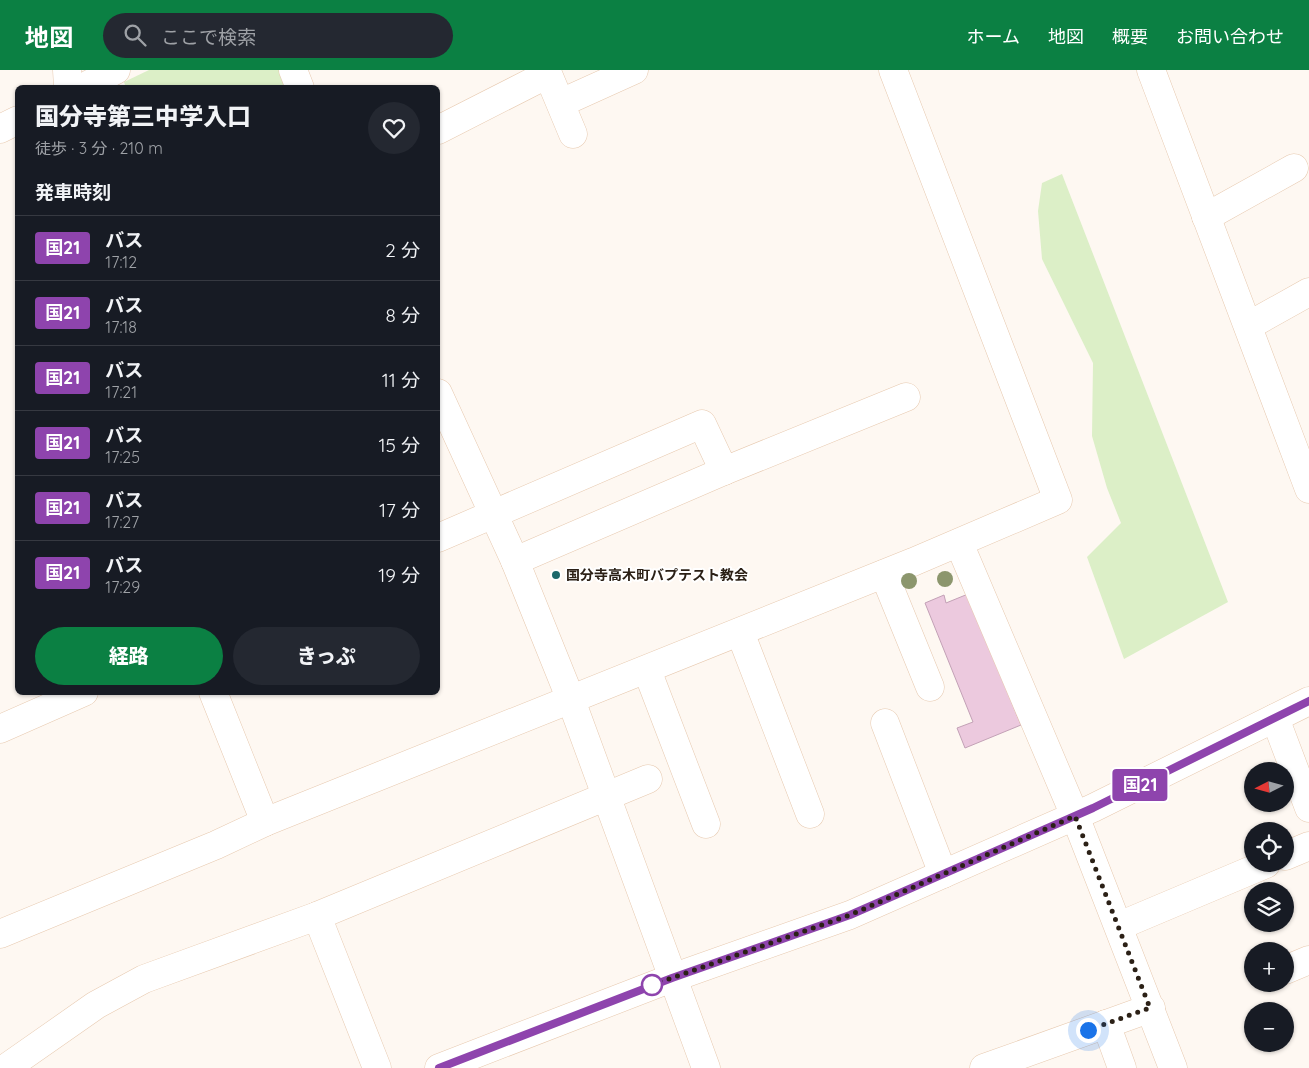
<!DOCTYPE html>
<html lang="ja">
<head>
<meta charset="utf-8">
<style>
  body { margin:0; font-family:Quicksand,"Noto Sans JP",sans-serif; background:#242831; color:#f1f3f6; height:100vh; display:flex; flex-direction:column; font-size:19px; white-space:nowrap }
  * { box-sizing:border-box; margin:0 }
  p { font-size:16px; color:#9ea1a6 }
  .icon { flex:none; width:28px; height:28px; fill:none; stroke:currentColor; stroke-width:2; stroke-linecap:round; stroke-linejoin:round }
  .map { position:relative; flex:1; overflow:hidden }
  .sheet { position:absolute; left:15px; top:15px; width:425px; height:610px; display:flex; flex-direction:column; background:#171b24; border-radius:8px; box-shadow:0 1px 4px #0004 }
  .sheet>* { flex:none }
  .badge { padding:0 10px; border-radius:4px; font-size:18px; line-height:32px }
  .needle { width:32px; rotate:264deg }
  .buttons { position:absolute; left:1244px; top:692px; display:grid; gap:10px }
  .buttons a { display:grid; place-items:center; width:50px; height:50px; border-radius:50%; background:#171b24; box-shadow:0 1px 4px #0004; font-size:25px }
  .you { position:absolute; width:25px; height:25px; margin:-12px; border:4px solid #fff; border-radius:50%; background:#1a73e8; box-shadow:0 0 0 8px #1a73e833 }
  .map>.badge { position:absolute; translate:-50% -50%; box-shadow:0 0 0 2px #fff }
  h2 { padding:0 20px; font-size:19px; line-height:45px }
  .round { display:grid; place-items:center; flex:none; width:52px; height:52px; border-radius:26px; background:#242831 }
  .head { display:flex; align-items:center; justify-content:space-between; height:85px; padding:0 20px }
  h1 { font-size:24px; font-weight:800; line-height:38px }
  .cta { display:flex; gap:10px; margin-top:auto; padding:10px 20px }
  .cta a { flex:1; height:58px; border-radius:30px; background:#0b8043; color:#fff; font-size:20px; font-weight:800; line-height:58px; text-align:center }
  .cta a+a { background:#242831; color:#f1f3f6 }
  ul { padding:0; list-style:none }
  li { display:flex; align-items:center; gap:15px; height:65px; padding:0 20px; border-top:1px solid #363941 }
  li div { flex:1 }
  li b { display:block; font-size:19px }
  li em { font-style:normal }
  li .badge { min-width:55px; font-weight:700; text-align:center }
  header { display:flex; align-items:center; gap:30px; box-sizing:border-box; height:70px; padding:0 25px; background:#0b8043; color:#fff }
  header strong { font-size:24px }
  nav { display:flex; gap:28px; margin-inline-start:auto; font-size:18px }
  .search { width:350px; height:45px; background:#242831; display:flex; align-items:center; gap:12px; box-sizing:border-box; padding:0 18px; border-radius:28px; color:#9ea1a6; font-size:19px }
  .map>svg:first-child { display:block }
</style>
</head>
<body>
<header>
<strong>地図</strong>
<div class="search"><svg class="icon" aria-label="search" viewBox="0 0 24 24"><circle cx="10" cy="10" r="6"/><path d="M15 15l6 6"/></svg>ここで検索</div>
<nav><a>ホーム</a><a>地図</a><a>概要</a><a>お問い合わせ</a></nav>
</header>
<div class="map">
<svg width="1309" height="998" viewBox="0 0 1309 998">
  <rect width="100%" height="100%" fill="#fef8f2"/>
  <!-- green -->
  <g fill="#dcefc7">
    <path d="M149,0H305L283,17L126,18L124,12Z"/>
    <path d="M1062,104L1228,532L1124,589L1087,487L1121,453L1107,418L1092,366L1093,293L1042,189L1038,141L1042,113Z"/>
  </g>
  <!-- building -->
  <path fill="#ecc9de" stroke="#c3a1b6" d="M968,524L1021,655L965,678L957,658L973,652L925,533L944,525L946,533Z"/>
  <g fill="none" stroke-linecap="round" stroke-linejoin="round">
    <!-- minor casing -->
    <g stroke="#e7c9af" stroke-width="29">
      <g id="minor">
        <path d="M67,0L68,18"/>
        <path d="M293,0L300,18"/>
        <path d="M1151,0L1309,419"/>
        <path d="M82,18L116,0"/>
        <path d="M561,33L634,0"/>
        <path d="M0,59L18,50"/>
        <path d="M438,60L548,4L573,64"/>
        <path d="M1206,147L1294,98"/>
        <path d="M1248,256L1309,222"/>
        <path d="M438,323L515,491L571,630L706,998"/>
        <path d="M438,468L702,354L724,401"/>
        <path d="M959,473L1075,746L1173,998"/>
        <path d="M515,491L724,401L906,327"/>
        <path d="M884,504L930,617"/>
        <path d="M740,562L810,744"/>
        <path d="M647,600L706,754"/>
        <path d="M213,622L265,752"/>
        <path d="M1275,648L1309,738"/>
        <path d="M885,653L943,804"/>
        <path d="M0,659L84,622"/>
        <path d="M1285,786L1309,776"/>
        <path d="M317,846L377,998"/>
        <path d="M1119,856L1266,794"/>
        <path d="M0,864L216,775L265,752L913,492L1058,430L893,0"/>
        <path d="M1285,900L1309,890"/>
        <path d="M1106,954L1122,998"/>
        <path d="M6,998L96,935L144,909L317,846L648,709"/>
        <path d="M439,998L672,908L850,845L1093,738L1309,631"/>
        <path d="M984,998L1151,938"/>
      </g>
    </g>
    <!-- minor -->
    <use href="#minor" stroke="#fff" stroke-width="28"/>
  </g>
  <!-- trees -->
  <g fill="#8c966d">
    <circle cx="945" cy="509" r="8"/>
    <circle cx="909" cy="511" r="8"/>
  </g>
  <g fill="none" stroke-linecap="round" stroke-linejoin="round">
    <!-- line casing -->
    <g stroke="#fff" stroke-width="11">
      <path id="line" d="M439,998L672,908L850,845L1093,738L1309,631"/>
    </g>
    <!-- line -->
    <use href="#line" stroke="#8e44ad" stroke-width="8"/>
    <!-- walk -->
    <path stroke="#2b2016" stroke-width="5" stroke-dasharray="0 9" d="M652,915L850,845L1075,746L1150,938L1088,960"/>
  </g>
  <!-- markers -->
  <circle fill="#1c696c" stroke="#fff" stroke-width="2" cx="556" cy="505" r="5"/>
  <circle fill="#fff" stroke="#8e44ad" stroke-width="2.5" cx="652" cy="915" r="10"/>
  <g text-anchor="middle" stroke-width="4" stroke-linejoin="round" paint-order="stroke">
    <!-- poi labels -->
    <g font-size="14" font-weight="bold" fill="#2b2016" stroke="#fff" text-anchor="start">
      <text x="566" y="510">国分寺高木町バプテスト教会</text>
    </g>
  </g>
</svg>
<div class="buttons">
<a><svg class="needle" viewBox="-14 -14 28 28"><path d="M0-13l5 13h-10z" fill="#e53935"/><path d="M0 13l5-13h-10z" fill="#9ea1a6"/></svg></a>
<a><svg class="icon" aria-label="locate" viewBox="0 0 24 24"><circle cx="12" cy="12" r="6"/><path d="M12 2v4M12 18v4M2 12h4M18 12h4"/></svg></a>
<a><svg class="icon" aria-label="layers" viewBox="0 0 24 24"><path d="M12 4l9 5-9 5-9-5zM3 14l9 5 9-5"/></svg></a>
<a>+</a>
<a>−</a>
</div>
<div class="you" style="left:1088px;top:960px"></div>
<b class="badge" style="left:1140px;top:715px;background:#8e44ad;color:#fff">国21</b>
<section class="sheet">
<div class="head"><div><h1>国分寺第三中学入口</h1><p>徒歩 · 3 分 · 210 m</p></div><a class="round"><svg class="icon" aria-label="heart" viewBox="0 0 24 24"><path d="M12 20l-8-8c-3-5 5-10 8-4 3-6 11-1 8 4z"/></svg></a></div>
<h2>発車時刻</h2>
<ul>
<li><span class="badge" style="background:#8e44ad;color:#fff">国21</span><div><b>バス</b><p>17:12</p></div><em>2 分</em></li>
<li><span class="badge" style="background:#8e44ad;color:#fff">国21</span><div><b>バス</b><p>17:18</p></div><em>8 分</em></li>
<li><span class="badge" style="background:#8e44ad;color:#fff">国21</span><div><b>バス</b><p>17:21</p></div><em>11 分</em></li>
<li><span class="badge" style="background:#8e44ad;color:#fff">国21</span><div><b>バス</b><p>17:25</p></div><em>15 分</em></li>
<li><span class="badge" style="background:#8e44ad;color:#fff">国21</span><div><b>バス</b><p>17:27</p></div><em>17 分</em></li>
<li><span class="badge" style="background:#8e44ad;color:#fff">国21</span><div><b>バス</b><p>17:29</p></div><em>19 分</em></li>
</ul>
<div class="cta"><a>経路</a><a>きっぷ</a></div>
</section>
</div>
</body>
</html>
